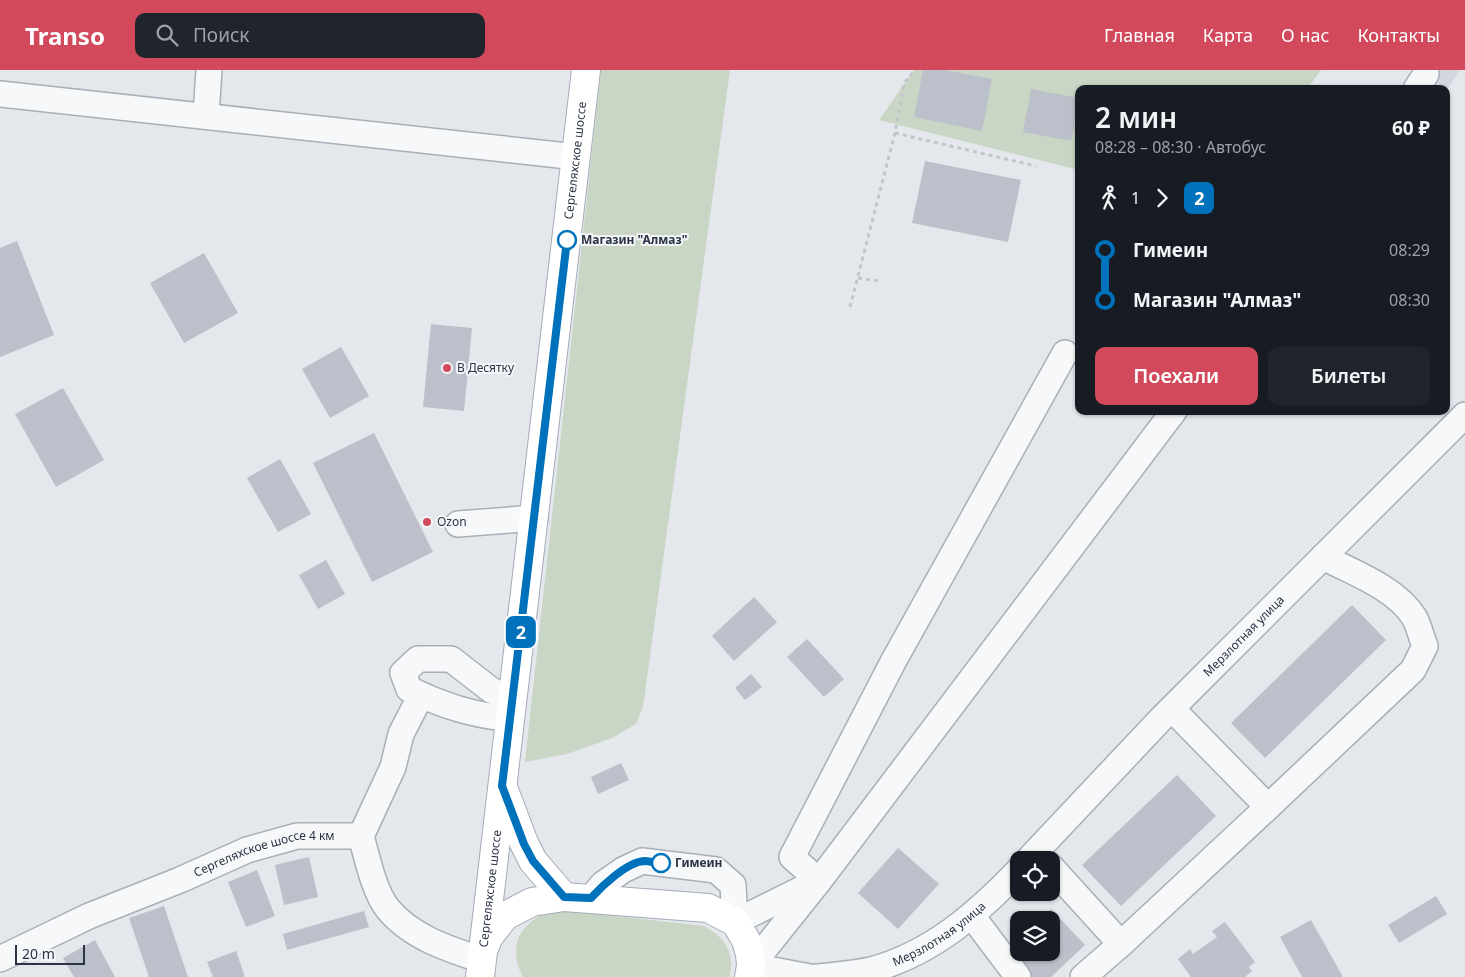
<!DOCTYPE html>
<html lang="ru">
<head>
<meta charset="utf-8">
<style>
  body { margin:0; font-family:"Noto Sans",sans-serif; background:#20242c; color:#f1f3f6; height:100vh; display:flex; flex-direction:column; font-size:19px; white-space:nowrap }
  * { box-sizing:border-box; margin:0 }
  p { font-size:16px; color:#9ea1a6 }
  .icon { flex:none; width:28px; height:28px; fill:none; stroke:currentColor; stroke-width:2; stroke-linecap:round; stroke-linejoin:round }
  .map { position:relative; flex:1; overflow:hidden }
  .sheet { position:absolute; left:1075px; top:15px; width:375px; height:330px; display:flex; flex-direction:column; background:#171b24; border-radius:10px; box-shadow:0 1px 4px #0004 }
  .sheet>* { flex:none }
  .badge { padding:0 10px; border-radius:8px; font-size:18px; line-height:32px }
  .controls { position:absolute; left:1010px; top:781px; display:grid; gap:10px }
  .controls a { display:grid; place-items:center; width:50px; height:50px; border-radius:10px; background:#171b24; box-shadow:0 1px 4px #0004; font-size:25px }
  .scale { position:absolute; left:15px; bottom:12px; width:70px; box-sizing:border-box; padding-left:5px; border:2px solid #2b3445; border-top:0; font-size:14px; line-height:18px; white-space:nowrap; color:#2b3445; -webkit-text-stroke:4px #f4f6f9; paint-order:stroke }
  .map>.badge { position:absolute; translate:-50% -50%; box-shadow:0 0 0 2px #fff }
  .legs { display:flex; align-items:center; gap:8px; height:55px; padding:0 20px; font-size:16px }
  .legs p { margin-inline-start:auto }
  .head { display:flex; align-items:center; justify-content:space-between; height:85px; padding:0 20px }
  h1 { font-size:28px; font-weight:600; line-height:38px }
  .cta { display:flex; gap:10px; margin-top:auto; padding:10px 20px }
  .cta a { flex:1; height:58px; border-radius:10px; background:#d1495b; color:#fff; font-size:20px; font-weight:600; line-height:58px; text-align:center }
  .cta a+a { background:#20242c; color:#f1f3f6 }
  ul { padding:0 20px; list-style:none }
  li { display:flex; align-items:center; gap:18px; height:50px; font-size:19px }
  li i { display:grid; place-items:center; width:8px; height:100%; margin:0 6px; background:currentColor }
  li i::after { content:''; width:12px; height:12px; margin:-6px; border:4px solid; border-radius:50%; background:#171b24 }
  li p { margin-inline-start:auto }
  li:first-child i { background:linear-gradient(#0000 50%,currentColor 0) }
  li:last-child i { background:linear-gradient(currentColor 50%,#0000 0) }
  header { display:flex; align-items:center; gap:30px; box-sizing:border-box; height:70px; padding:0 25px; background:#d1495b; color:#fff }
  header strong { font-size:24px }
  nav { display:flex; gap:28px; margin-inline-start:auto; font-size:18px }
  .search { width:350px; height:45px; background:#20242c; display:flex; align-items:center; gap:12px; box-sizing:border-box; padding:0 18px; border-radius:10px; color:#9ea1a6; font-size:19px }
  .map>svg:first-child { display:block }
</style>
</head>
<body>
<header>
<strong>Transo</strong>
<div class="search"><svg class="icon" aria-label="search" viewBox="0 0 24 24"><circle cx="10" cy="10" r="6"/><path d="M15 15l6 6"/></svg>Поиск</div>
<nav><a>Главная</a><a>Карта</a><a>О нас</a><a>Контакты</a></nav>
</header>
<div class="map">
<svg width="1465" height="907" viewBox="0 0 1465 907">
  <rect width="100%" height="100%" fill="#e4e7ec"/>
  <!-- built -->
  <path fill="#d2d6de" d="M1420,0H1460L1447,20Z"/>
  <!-- green -->
  <g fill="#c9d6c5">
    <path d="M601,0H730L643,637L636,654L612,668L567,684L525,692Z"/>
    <path d="M914,0H1321L1307,19H1079V100L879,50Z"/>
    <path d="M553,839L704,856C726,868 734,882 730,907H523C506,875 521,852 553,839Z"/>
  </g>
  <!-- building -->
  <g fill="#bbc0ca">
    <path d="M923,0H945L992,9L982,61L914,47Z"/>
    <path d="M1031,19L1079,28L1071,71L1023,62Z"/>
    <path d="M925,91L1021,110L1008,172L912,153Z"/>
    <path d="M17,171L54,265L0,287V178Z"/>
    <path d="M204,183L238,243L184,273L150,213Z"/>
    <path d="M431,254L472,258L464,341L423,337Z"/>
    <path d="M341,277L369,326L330,348L302,299Z"/>
    <path d="M63,318L104,390L56,417L15,344Z"/>
    <path d="M374,363L433,482L372,512L313,393Z"/>
    <path d="M280,389L311,444L278,462L247,408Z"/>
    <path d="M326,490L345,524L318,539L299,505Z"/>
    <path d="M754,527L777,552L734,591L712,566Z"/>
    <path d="M1352,535L1386,570L1265,688L1231,653Z"/>
    <path d="M807,569L844,609L824,627L787,587Z"/>
    <path d="M751,604L762,617L745,630L735,618Z"/>
    <path d="M621,693L629,710L598,724L591,707Z"/>
    <path d="M1177,705L1216,746L1121,836L1082,795Z"/>
    <path d="M898,778L939,814L898,859L858,823Z"/>
    <path d="M309,787L318,827L284,835L275,795Z"/>
    <path d="M257,800L275,846L246,857L228,812Z"/>
    <path d="M1436,826L1447,844L1399,873L1388,855Z"/>
    <path d="M164,836L188,907H149L129,848Z"/>
    <path d="M1051,839L1085,875L1051,907H1026L1004,884L1019,870V882H1051V850H1032L1039,843L1043,847Z"/>
    <path d="M364,841L369,857L287,880L283,864Z"/>
    <path d="M1311,850L1343,907H1302L1280,867Z"/>
    <path d="M1225,852L1255,892L1249,897L1252,901L1245,907H1191L1178,889L1190,879L1193,884L1217,867L1212,861Z"/>
    <path d="M95,870L115,907H74L63,888Z"/>
    <path d="M236,881L245,907H213L207,892Z"/>
  </g>
  <g fill="none" stroke-linecap="round" stroke-linejoin="round">
    <!-- minor casing -->
    <g stroke="#a9aeb7" stroke-width="28">
      <g id="minor">
        <path d="M1416,19L1426,4"/>
        <path d="M0,24L577,87"/>
        <path d="M206,45L209,0"/>
        <path d="M458,454L535,448"/>
        <path d="M1172,639L1268,737L1413,600L1425,576C1421,567 1419,555 1414,547C1396,518 1352,502 1323,487"/>
        <path d="M511,649C473,645 443,636 409,619L403,603L418,589H451L491,620L513,630"/>
        <path d="M361,766L393,697L401,664L421,625"/>
        <path id="s1" d="M1028,790L1160,650L1465,345"/>
        <path d="M1051,797L1121,874L1268,737"/>
        <path d="M819,811L792,787L893,592L1065,283"/>
        <path d="M591,828L603,814L623,800L642,791L716,800L733,815L735,852L812,814"/>
        <path d="M972,846L1018,907"/>
        <path id="s2" d="M0,889L89,846L180,810L247,780L297,766H361C367,787 374,822 388,839C411,867 448,879 482,890"/>
        <path d="M810,907L751,896L819,811L1174,341"/>
        <path id="s3" d="M817,907C835,905 854,904 871,900C931,884 977,844 1019,800"/>
        <path d="M1083,907L1121,874"/>
      </g>
    </g>
    <!-- major casing -->
    <g stroke="#a3abb8" stroke-width="30">
      <g id="major">
        <path d="M504,720L524,773L533,791L564,827"/>
        <path d="M486,874L487,869L505,846L532,832L564,827L708,838L735,852L746,870L750,884L751,896L749,907"/>
        <path id="s4" d="M480,907L586,0"/>
      </g>
    </g>
    <!-- path -->
    <g stroke="#c2c5cb" stroke-width="3" stroke-dasharray="4 4" stroke-linecap="butt">
      <path d="M895,63L1036,96"/>
      <path d="M858,208L879,211"/>
      <path d="M850,237L895,63L904,13L915,0"/>
    </g>
    <!-- minor -->
    <use href="#minor" stroke="#f7f8fa" stroke-width="25"/>
    <!-- major -->
    <use href="#major" stroke="#fff" stroke-width="28"/>
  </g>
  <g fill="none" stroke-linecap="round" stroke-linejoin="round">
    <!-- line-1 casing -->
    <g stroke="#fff" stroke-width="11">
      <path id="line-1" d="M567,170L502,716L524,774L533,791L564,827L591,828C602,816 627,792 644,791C650,791 655,793 661,793"/>
    </g>
    <!-- line-1 -->
    <use href="#line-1" stroke="#0072bc" stroke-width="8"/>
  </g>
  <!-- markers -->
  <g fill="#fff" stroke="#0072bc" stroke-width="2.5">
    <circle cx="567" cy="170" r="9"/>
    <circle cx="661" cy="793" r="9"/>
  </g>
  <g fill="#d1495b" stroke="#f4f6f9" stroke-width="2">
    <circle cx="447" cy="298" r="5"/>
    <circle cx="427" cy="452" r="5"/>
  </g>
  <g text-anchor="middle" stroke-width="4" stroke-linejoin="round" paint-order="stroke">
    <!-- street labels -->
    <g font-size="12" fill="#2b3445" stroke="#f4f6f9">
      <text dy="4" stroke="none"><textPath href="#s4" startOffset="822">Сергеляхское шоссе</textPath></text>
      <text dy="4" stroke="none"><textPath href="#s1" startOffset="311">Мерзлотная улица</textPath></text>
      <text dy="4" stroke="none"><textPath href="#s2" startOffset="286">Сергеляхское шоссе 4 км</textPath></text>
      <text dy="4" stroke="none"><textPath href="#s4" startOffset="89">Сергеляхское шоссе</textPath></text>
      <text dy="4" stroke="none"><textPath href="#s3" startOffset="132">Мерзлотная улица</textPath></text>
    </g>
    <!-- stop labels -->
    <g font-size="12" font-weight="bold" fill="#2b3445" stroke="#f4f6f9" text-anchor="start">
      <text x="581" y="174">Магазин "Алмаз"</text>
      <text x="675" y="797">Гимеин</text>
    </g>
    <!-- poi labels -->
    <g font-size="12" fill="#2b3445" stroke="#f4f6f9" text-anchor="start">
      <text x="457" y="302">В Десятку</text>
      <text x="437" y="456">Ozon</text>
    </g>
  </g>
</svg>
<div class="controls">
<a><svg class="icon" aria-label="locate" viewBox="0 0 24 24"><circle cx="12" cy="12" r="6"/><path d="M12 2v4M12 18v4M2 12h4M18 12h4"/></svg></a>
<a><svg class="icon" aria-label="layers" viewBox="0 0 24 24"><path d="M12 4l9 5-9 5-9-5zM3 14l9 5 9-5"/></svg></a>
</div>
<div class="scale">20 m</div>
<b class="badge" style="left:521px;top:562px;background:#0072bc;color:#fff">2</b>
<section class="sheet">
<div class="head"><div><h1>2 мин</h1><p>08:28 – 08:30 · Автобус</p></div><b>60 ₽</b></div>
<div class="legs"><svg class="icon" aria-label="walk" viewBox="0 0 24 24"><circle cx="13" cy="4" r="2"/><path d="M13 8l-2 6 4 7M11 14l-3 7M7 12l3-4h3l4 4"/></svg>1<svg class="icon" aria-label="forward" viewBox="0 0 24 24"><path d="M9 5l7 7-7 7"/></svg><b class="badge" style="background:#0072bc;color:#fff">2</b></div>
<ul>
<li><i style="color:#0072bc"></i><b>Гимеин</b><p>08:29</p></li>
<li><i style="color:#0072bc"></i><b>Магазин &quot;Алмаз&quot;</b><p>08:30</p></li>
</ul>
<div class="cta"><a>Поехали</a><a>Билеты</a></div>
</section>
</div>
</body>
</html>
